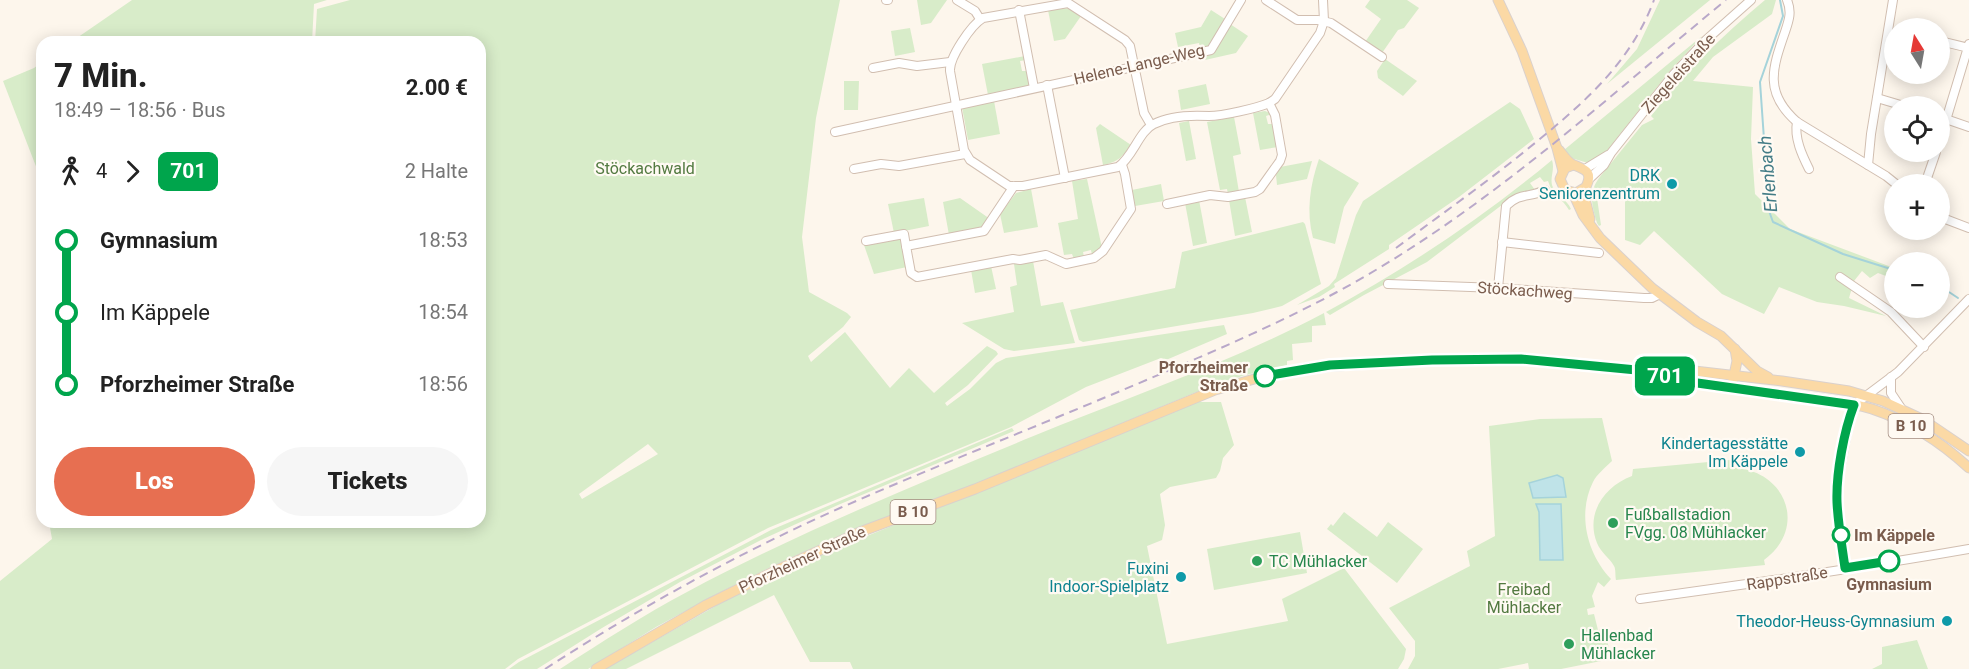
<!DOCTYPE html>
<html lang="de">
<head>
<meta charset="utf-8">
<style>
  body { margin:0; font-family:Roboto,sans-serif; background:#f6f6f6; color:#222; height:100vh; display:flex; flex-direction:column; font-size:22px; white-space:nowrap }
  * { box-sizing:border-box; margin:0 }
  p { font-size:20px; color:#767676 }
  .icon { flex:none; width:33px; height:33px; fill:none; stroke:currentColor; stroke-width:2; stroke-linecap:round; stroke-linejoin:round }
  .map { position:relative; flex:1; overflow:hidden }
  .panel { position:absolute; left:36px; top:36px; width:450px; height:492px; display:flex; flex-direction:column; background:#fff; border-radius:18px; box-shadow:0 3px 15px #0003 }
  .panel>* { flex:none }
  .badge { padding:0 12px; border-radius:9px; font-size:21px; line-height:39px }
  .needle { width:39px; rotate:349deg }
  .tools { position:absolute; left:1884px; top:18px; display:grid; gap:12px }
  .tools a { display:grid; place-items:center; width:66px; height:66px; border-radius:50%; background:#fff; box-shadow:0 3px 15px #0003; font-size:30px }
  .map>.badge { position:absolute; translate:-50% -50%; box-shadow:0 0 0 3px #fff }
  .legs { display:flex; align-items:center; gap:9px; height:66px; padding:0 18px; font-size:20px }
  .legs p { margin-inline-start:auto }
  .headline { display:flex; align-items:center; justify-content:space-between; height:102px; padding:0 18px }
  h1 { font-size:33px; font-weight:800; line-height:45px }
  .cta { display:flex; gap:12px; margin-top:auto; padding:12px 18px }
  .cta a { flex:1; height:69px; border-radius:36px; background:#e76f51; color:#fff; font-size:24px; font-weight:800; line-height:69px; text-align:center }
  .cta a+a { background:#f6f6f6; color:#222 }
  ul { padding:0 18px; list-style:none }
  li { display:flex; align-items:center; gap:21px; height:72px; font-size:22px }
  li i { display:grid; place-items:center; width:9px; height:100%; margin:0 8px; background:currentColor }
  li i::after { content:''; width:15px; height:15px; margin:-8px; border:4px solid; border-radius:50%; background:#fff }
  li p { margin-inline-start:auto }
  li:first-child i { background:linear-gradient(#0000 50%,currentColor 0) }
  li:last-child i { background:linear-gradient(currentColor 50%,#0000 0) }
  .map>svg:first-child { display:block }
</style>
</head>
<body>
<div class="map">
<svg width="1969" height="669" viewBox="0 0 1969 669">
  <rect width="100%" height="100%" fill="#fdf6ec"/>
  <!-- green -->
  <g fill="#d8ecc9" fill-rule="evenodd">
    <path d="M132,0H327L314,4L312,42H71Z"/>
    <path d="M350,0H840L816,118L802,237L809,292L847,313L851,317L843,327L808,356L811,362L845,332L890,388L909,368L934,393L987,346L996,351L998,354L968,385L945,403L947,406L970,389L996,363L1006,358L1224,325L1227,334L1166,360L1161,358L1086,387L1011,427L768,528L518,659L505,669H0V581L52,539L49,522H480V42H315L317,9ZM648,444L658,454L582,499L579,494Z"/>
    <path d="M917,0H947L931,23L921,25Z"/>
    <path d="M1370,0H1407L1419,8L1404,28L1398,30L1382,53L1365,42L1381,19L1365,7Z"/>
    <path d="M1660,0H1710L1607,84L1637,49Z"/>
    <path d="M1765,0H1776L1772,14L1713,57L1693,81L1753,87L1751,139L1755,194L1790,229L1894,268V279L1878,273L1870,278L1862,271L1854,281L1849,298L1886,316L1844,306L1817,302L1779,287L1764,314L1722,294L1654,231L1640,245L1625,240V201L1601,191L1597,198L1601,225L1599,226L1597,223C1592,207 1588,193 1599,178L1642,125L1654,119L1651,116C1685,72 1723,35 1765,0Z"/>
    <path d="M1062,8L1071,9L1081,16L1065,39L1054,41L1048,10Z"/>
    <path d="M1211,10L1225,19L1208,47L1200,48L1199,43L1178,47L1175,33L1201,27Z"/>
    <path d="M1230,24L1248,36L1236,53L1205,60L1204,55Z"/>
    <path d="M910,28L915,52L895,56L891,31Z"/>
    <path d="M1702,36L1669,72L1605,153L1588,163L1571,158L1564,150Z"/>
    <path d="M1025,56L1026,60L1020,61L1022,71H1028L1030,86L988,95L982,64Z"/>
    <path d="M1385,59L1417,81L1403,96L1378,78L1377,71Z"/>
    <path d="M42,62V182L3,81L34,68Z"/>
    <path d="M844,81H859L858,110H844Z"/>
    <path d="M1206,84L1210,104L1181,110L1178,90Z"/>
    <path d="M994,101L1000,134L968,140L962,107Z"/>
    <path d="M1510,102L1520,109L1534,139L1459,197L1389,245V249L1334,284L1335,287L1319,297L1297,305L1329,286L1336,278L1356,215L1363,201Z"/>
    <path d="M1265,111L1272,114L1266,116L1268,124H1273L1278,147L1260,150L1253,113Z"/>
    <path d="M1234,117L1241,154L1233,156L1239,192L1228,194L1227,189L1220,190L1207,122Z"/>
    <path d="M1189,121L1196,159L1186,161L1179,123Z"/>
    <path d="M1100,124L1131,145C1122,157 1118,162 1103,165L1096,128Z"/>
    <path d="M1319,159L1359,183L1344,207L1335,244L1313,238C1306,211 1310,185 1319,159Z"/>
    <path d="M1552,160C1555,169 1550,177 1552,185C1555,196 1567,199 1571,209L1569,210C1563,199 1552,195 1548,181L1544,182L1540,177L1530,183L1535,190L1515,195L1427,262L1364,295L1330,315L1326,312C1406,269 1482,218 1552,160Z"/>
    <path d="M1312,161L1307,179L1277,185L1276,175L1280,167Z"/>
    <path d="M1087,179L1102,248L1092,255L1091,250L1083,252L1084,257L1074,259L1072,254L1064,255L1058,223L1078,219L1072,181Z"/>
    <path d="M1161,184L1164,201L1135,206L1132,190Z"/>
    <path d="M1031,189L1038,227L1004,233L1000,214L1016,193Z"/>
    <path d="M1245,197L1252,232L1235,236L1229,200Z"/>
    <path d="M924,198L929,226L894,233L888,204Z"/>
    <path d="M960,198L990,219C981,232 964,232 949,235L943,202Z"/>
    <path d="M1199,200L1207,243L1193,246L1185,203Z"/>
    <path d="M1303,222L1305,224L1321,284L1282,306L1253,313L1083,342L1079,340L1070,310L1175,288L1182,252Z"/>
    <path d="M901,238L907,267L874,274L864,245Z"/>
    <path d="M1033,261L1041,306L1063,302L1075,343L1014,351L1004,349L962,323L1014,312L1010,287L1017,285L1014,264Z"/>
    <path d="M991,266L996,289L975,293L971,270Z"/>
    <path d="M1324,313L1326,325L1312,326V342L1292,344L1293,360L1287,361V365L1242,376L1194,393L972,486L863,526L777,564L715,595L656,627L588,669H560C602,642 645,614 687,592C798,533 915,485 1031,437C1129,397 1230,363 1324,313Z"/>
    <path d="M1198,402H1221L1234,445L1223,458L1220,471L1216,478L1170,487L1160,494L1165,525L1162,540L1147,546L1167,644L1288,621L1282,599L1344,568L1406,649L1404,659L1398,669H853L850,662H810L774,595L626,669H605L721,603L815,557Z"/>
    <path d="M1602,418L1612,461C1605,468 1597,474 1593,482C1577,514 1587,554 1611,579L1604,587L1598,582L1592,596L1595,607L1587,609L1588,615L1594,614L1598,630L1605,629L1611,659L1561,669H1529L1528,663L1498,669H1408L1415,656V641L1389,608L1470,566L1467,551L1495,536L1489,426L1540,419Z"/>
    <path d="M1012,428L1014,431L838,505L761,540L680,582L602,628L537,669H509L519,662L771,530Z"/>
    <path d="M1730,460L1731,468C1785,468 1809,527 1764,560L1765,565L1616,580C1615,576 1616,569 1614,566C1609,557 1601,553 1597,543C1585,513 1605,486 1632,476L1633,469Z"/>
    <path d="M1344,512L1377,537L1388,522L1423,549L1397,583L1327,529L1331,524L1333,526Z"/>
    <path d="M1300,532L1307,573L1214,590L1207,549Z"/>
    <path d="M1917,640L1928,669H1872L1882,664V647Z"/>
  </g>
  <!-- water -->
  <g fill="#bfe3e8" stroke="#a5d3da" stroke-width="1.5">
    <path d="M1557,475L1563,478L1566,497L1533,498L1529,483Z"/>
    <path d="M1536,504H1561L1563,560H1540L1539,512Z"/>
  </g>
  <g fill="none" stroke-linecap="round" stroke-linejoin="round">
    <!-- stream -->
    <g stroke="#a5d3da" stroke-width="2">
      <path d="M1780,0L1783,16L1760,82L1769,211L1773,222L1843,254L1894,270"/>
      <path d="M1940,286L1958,298"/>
    </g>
    <!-- minor casing -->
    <g stroke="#d1beb0" stroke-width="10">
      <g id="minor">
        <path d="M886,0H888"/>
        <path d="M957,0L975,11L980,19"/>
        <path d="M1266,0L1297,20H1318L1331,23L1382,57"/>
        <path d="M1787,0C1792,12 1789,20 1785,32C1772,69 1764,93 1797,122L1886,176L1896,184"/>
        <path d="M1019,10L1034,88"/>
        <path d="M1940,41L1969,48"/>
        <path d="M873,68L899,63L917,66L950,62"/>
        <path d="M1047,85L1065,178"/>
        <path d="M1877,98L1904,106"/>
        <path d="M1940,117L1969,127"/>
        <path d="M1797,122C1794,138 1802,155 1809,169"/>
        <path d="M1151,125L1144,113L1130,46L1125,40L1068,3L983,18C971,25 949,58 950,71L964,150L970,160L1009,186H1023L1118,167C1133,157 1139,131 1154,124C1169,116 1192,115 1209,116C1222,116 1258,108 1269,103L1275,99L1320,33L1324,21L1323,0"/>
        <path d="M835,132L1211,50L1241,0"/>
        <path d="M1940,140L1969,44"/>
        <path d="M1868,165L1871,134L1893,0"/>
        <path d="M854,169L881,164L899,166L965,154"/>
        <path d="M1585,169L1608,155"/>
        <path d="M1589,179L1604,165L1611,153L1673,75L1706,40L1751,0"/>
        <path d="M1925,184L1936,152"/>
        <path d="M1014,186L984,231L906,246L911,273L917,277L1013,259L1020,260L1046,255L1066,264L1094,258L1103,251L1131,209L1125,174L1122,165"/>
        <path d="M1167,204L1210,195L1228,197L1255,192L1260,189L1280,161L1282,155L1275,115L1269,103"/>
        <path d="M1940,217L1969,228"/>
        <path d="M866,241L904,234L906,246"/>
        <path d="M1502,242L1599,253"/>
        <path d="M1840,277L1891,312L1924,347"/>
        <path d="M1388,284L1498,288L1644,298H1652L1660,294"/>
        <path d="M1498,288L1506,206C1520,192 1530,198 1545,190"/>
        <path d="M1891,377V393L1901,408"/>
        <path d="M1845,568L1837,503V486L1850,416L1854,405L1898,372L1969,299"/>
        <path d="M1640,599C1750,584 1860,568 1969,549"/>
      </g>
    </g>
    <!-- major casing -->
    <g stroke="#dad1cd" stroke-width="11">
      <g id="major">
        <path d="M1498,0L1522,51L1557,148L1563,171"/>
        <path d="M1559,150C1563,155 1568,163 1574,165C1586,170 1593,172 1586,187L1576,193L1565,190L1560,179L1565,168L1573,165"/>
        <path d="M1583,191L1590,219"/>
        <path d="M1573,193L1583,215L1600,238L1652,288L1697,322L1721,336L1757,371L1768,377"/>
        <path d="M1655,373C1696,385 1739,390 1781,394C1812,398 1842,400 1872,409C1908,421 1941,442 1969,468"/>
        <path d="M1733,380L1737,361L1735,349"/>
        <path d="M596,669L706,605L781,568L860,532L975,489L1215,390L1265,376L1306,368L1432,360L1521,359L1647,371L1677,369L1782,381L1849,391L1883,401L1922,419L1969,451"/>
      </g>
    </g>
    <!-- minor -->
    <use href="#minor" stroke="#fff" stroke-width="8"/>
    <!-- major -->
    <use href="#major" stroke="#fbd9a5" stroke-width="9"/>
    <!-- rail -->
    <g stroke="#b9a8c9" stroke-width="2" stroke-dasharray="9 6" stroke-linecap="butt">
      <path d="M1396,248C1443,213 1490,180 1535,143C1585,102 1631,62 1654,0"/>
      <path d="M545,669C639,608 737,554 840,508C938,465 1038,426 1137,384C1205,355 1272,327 1337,292C1480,215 1601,103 1726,0"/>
    </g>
  </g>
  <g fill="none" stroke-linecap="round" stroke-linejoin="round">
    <!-- line-1 casing -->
    <g stroke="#fff" stroke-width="14">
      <path id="line-1" d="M1265,376L1330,365L1432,360L1521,359L1647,371L1676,380L1854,405C1844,431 1836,473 1837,502C1838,524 1842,546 1845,568L1889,561"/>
    </g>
    <!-- line-1 -->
    <use href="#line-1" stroke="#00a54c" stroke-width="9"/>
  </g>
  <!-- markers -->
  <g fill="#0f9aa8" stroke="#fffaf3" stroke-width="2">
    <circle cx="1672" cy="184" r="6"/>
    <circle cx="1800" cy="452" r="6"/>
    <circle cx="1181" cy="577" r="6"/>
    <circle cx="1947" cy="621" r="6"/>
  </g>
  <g fill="#fff" stroke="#00a54c" stroke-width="3">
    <circle cx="1265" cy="376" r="10"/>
    <circle cx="1841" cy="535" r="8"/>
    <circle cx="1889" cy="561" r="10"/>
  </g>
  <g fill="#2e9e5b" stroke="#fffaf3" stroke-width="2">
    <circle cx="1613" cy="523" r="6"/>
    <circle cx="1257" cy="561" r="6"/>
    <circle cx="1569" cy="644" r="6"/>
  </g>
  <g text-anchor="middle" stroke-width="4.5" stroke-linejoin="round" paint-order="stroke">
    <!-- shield labels -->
    <g fill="#fffaf3" stroke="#a28b7f" stroke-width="1.5">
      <rect x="1888.5" y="414" width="45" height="24" rx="4.5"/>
      <rect x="890.5" y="500" width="45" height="24" rx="4.5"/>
    </g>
    <g font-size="15" font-weight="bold" fill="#7a5c4d">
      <text x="1911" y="431">B 10</text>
      <text x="913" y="517">B 10</text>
    </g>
    <!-- street labels -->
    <g font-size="16" fill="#7a5c4d" stroke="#fffaf3">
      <text transform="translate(1139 64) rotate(-13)" y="6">Helene-Lange-Weg</text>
      <text transform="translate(1678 73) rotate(-48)" y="6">Ziegeleistraße</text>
      <text transform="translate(1525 290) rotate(4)" y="6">Stöckachweg</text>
      <text transform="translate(802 559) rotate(-25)" y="6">Pforzheimer Straße</text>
      <text transform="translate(1787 578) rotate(-9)" y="6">Rappstraße</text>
    </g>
    <!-- park labels -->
    <g font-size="16" fill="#537a41" stroke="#fffaf3">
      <text x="645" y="174">Stöckachwald</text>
      <text x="1524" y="595">Freibad<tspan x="1524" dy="18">Mühlacker</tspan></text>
    </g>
    <!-- culture labels -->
    <g font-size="16" fill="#0d838f" stroke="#fffaf3" text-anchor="end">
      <text x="1660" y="181">DRK<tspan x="1660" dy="18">Seniorenzentrum</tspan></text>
      <text x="1788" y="449">Kindertagesstätte<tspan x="1788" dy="18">Im Käppele</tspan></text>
      <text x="1169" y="574">Fuxini<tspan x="1169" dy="18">Indoor-Spielplatz</tspan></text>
      <text x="1935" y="627">Theodor-Heuss-Gymnasium</text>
    </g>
    <!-- stop labels -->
    <g font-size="16" font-weight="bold" fill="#7a5c4d" stroke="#fffaf3" text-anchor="end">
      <text x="1248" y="373">Pforzheimer<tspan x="1248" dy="18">Straße</tspan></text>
      <text x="1854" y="541" text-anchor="start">Im Käppele</text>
      <text x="1889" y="590" text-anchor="middle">Gymnasium</text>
    </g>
    <!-- leisure labels -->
    <g font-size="16" fill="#27864d" stroke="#fffaf3" text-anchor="start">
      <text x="1625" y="520">Fußballstadion<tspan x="1625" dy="18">FVgg. 08 Mühlacker</tspan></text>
      <text x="1269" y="567">TC Mühlacker</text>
      <text x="1581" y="641">Hallenbad<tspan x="1581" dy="18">Mühlacker</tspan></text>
    </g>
    <!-- water labels -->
    <g font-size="18" font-style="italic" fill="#437c86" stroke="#fffaf3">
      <text transform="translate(1768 174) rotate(-95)" y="6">Erlenbach</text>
    </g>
  </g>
</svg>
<div class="tools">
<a><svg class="needle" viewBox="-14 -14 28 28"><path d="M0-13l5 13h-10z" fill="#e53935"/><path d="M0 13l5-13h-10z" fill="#767676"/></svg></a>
<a><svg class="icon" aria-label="locate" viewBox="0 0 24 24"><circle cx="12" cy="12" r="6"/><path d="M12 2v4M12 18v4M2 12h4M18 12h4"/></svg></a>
<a>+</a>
<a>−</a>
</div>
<b class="badge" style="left:1665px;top:376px;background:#00a54c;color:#fff">701</b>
<section class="panel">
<div class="headline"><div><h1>7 Min.</h1><p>18:49 – 18:56 · Bus</p></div><b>2.00 €</b></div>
<div class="legs"><svg class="icon" aria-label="walk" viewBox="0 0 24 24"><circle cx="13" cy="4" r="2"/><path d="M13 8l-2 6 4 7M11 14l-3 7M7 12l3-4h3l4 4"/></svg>4<svg class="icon" aria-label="forward" viewBox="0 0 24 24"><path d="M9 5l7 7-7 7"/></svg><b class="badge" style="background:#00a54c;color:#fff">701</b><p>2 Halte</p></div>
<ul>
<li><i style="color:#00a54c"></i><b>Gymnasium</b><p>18:53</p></li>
<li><i style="color:#00a54c"></i><span>Im Käppele</span><p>18:54</p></li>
<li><i style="color:#00a54c"></i><b>Pforzheimer Straße</b><p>18:56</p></li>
</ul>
<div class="cta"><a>Los</a><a>Tickets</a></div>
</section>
</div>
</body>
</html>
